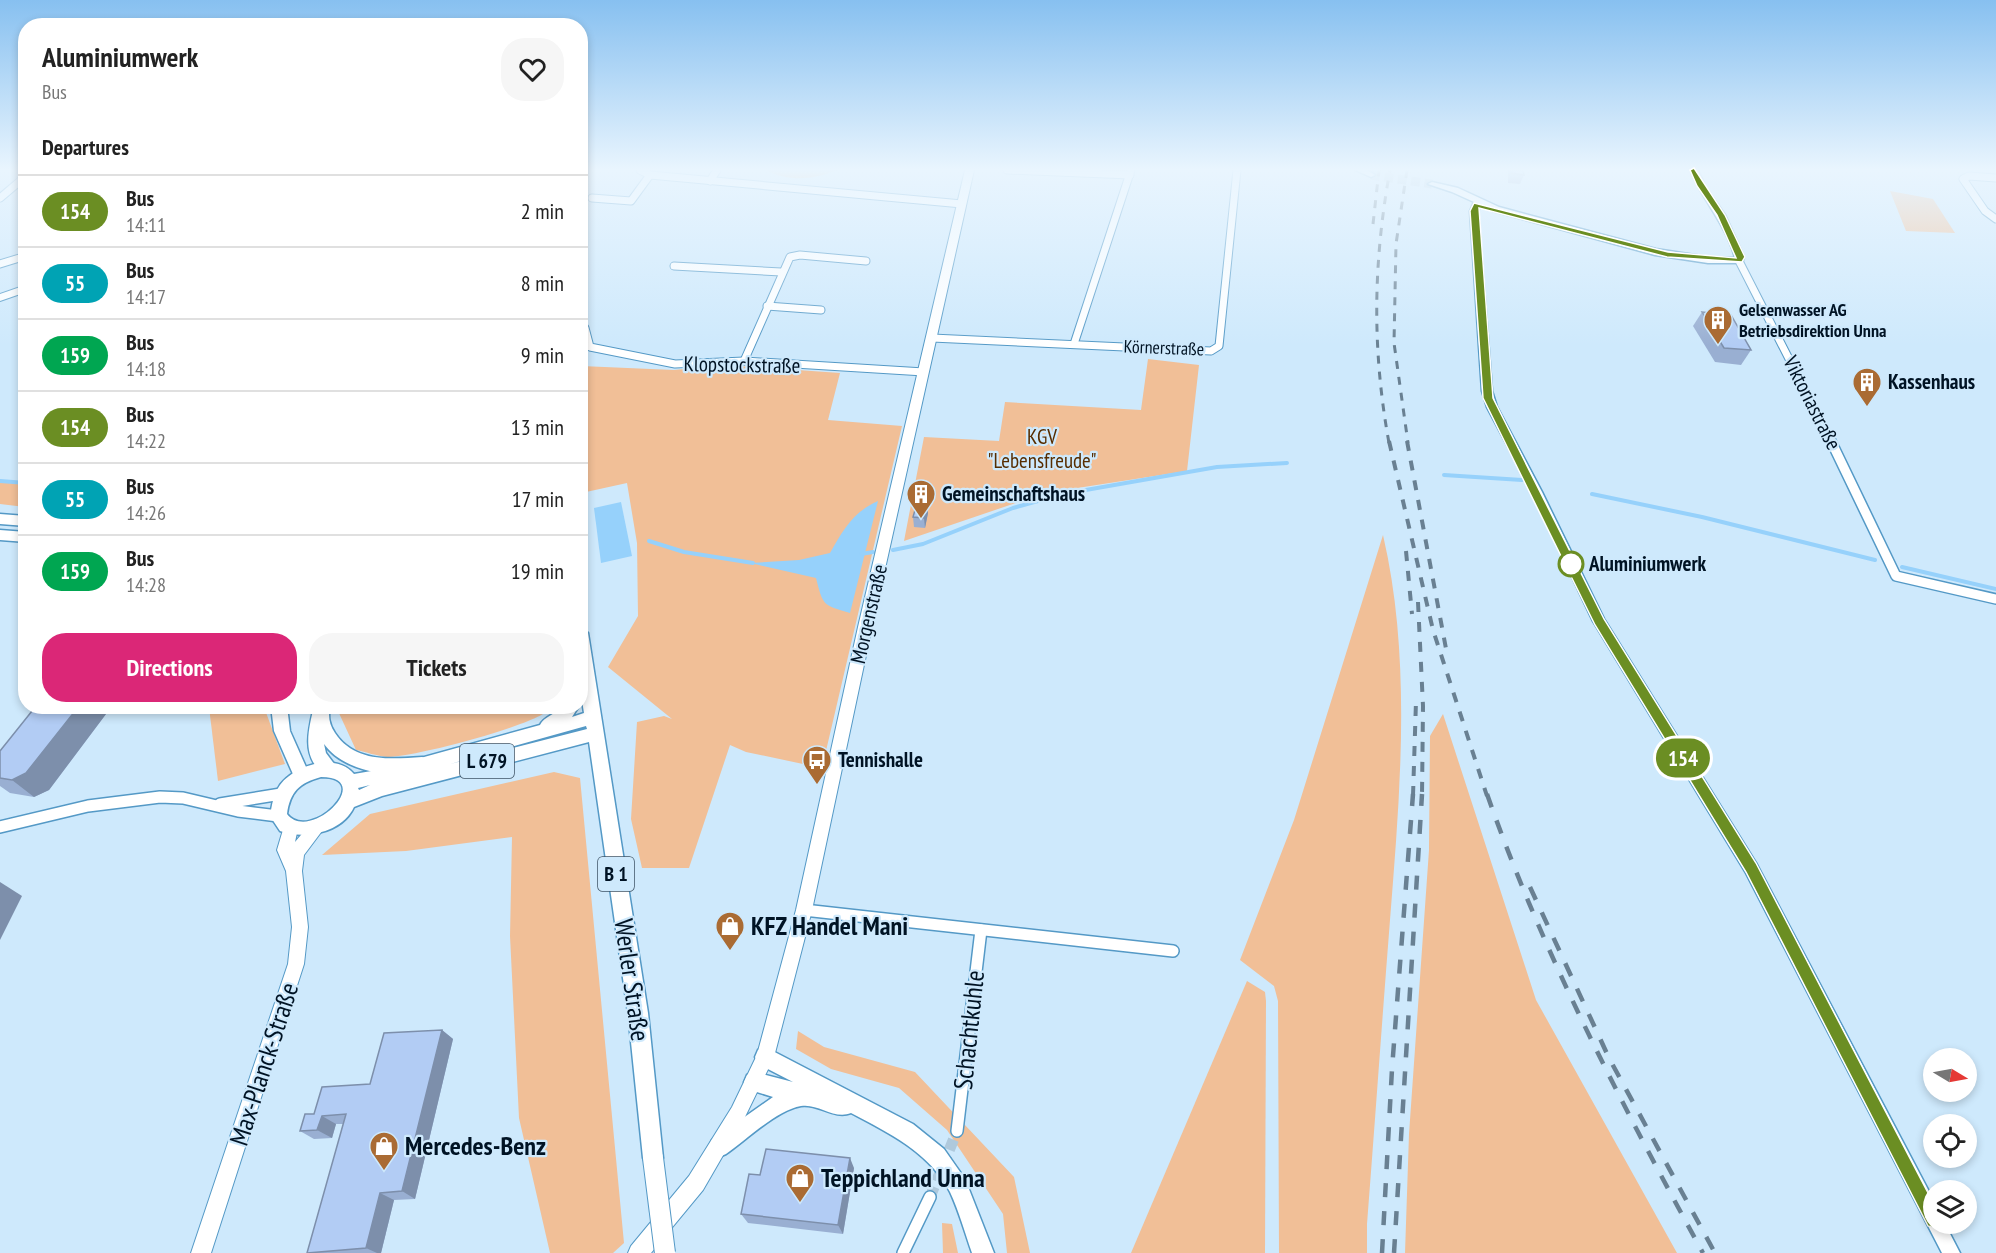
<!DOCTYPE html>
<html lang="en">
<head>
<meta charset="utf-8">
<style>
  body { margin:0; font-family:"PT Sans Narrow",sans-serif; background:#f6f6f6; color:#222; height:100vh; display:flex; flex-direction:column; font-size:22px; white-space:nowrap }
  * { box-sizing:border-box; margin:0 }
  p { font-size:20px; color:#767676 }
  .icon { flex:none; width:33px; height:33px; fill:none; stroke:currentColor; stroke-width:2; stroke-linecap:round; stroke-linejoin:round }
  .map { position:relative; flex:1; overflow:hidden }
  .side { position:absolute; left:18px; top:18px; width:570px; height:696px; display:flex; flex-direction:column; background:#fff; border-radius:24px; box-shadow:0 3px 9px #0003 }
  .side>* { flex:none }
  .badge { padding:0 12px; border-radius:20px; font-size:21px; line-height:39px }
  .needle { width:39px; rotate:100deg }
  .buttons { position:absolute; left:1923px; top:1048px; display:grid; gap:12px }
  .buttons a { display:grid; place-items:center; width:54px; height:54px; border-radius:50%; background:#fff; box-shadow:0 3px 9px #0003; font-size:30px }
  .map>.badge { position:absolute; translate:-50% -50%; box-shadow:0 0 0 3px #fff }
  h2 { padding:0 24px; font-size:22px; line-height:54px }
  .round { display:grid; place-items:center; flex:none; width:63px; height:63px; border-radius:24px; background:#f6f6f6 }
  .summary { display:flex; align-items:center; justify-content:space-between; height:102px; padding:0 24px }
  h1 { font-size:28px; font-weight:700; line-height:45px }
  .action { display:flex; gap:12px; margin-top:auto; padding:12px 24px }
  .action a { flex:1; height:69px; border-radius:24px; background:#db2777; color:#fff; font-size:24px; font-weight:700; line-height:69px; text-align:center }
  .action a+a { background:#f6f6f6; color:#222 }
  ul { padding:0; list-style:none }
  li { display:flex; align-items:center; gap:18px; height:72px; padding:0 24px; border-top:2px solid #e0e0e0 }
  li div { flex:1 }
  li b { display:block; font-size:22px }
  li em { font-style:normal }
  li .badge { min-width:66px; font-weight:700; text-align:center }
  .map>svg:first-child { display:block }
</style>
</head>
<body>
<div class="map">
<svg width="1996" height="1253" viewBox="0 0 1996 1253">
  <rect width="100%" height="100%" fill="#cee9fc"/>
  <!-- green -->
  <g fill="#f1bf97">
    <path d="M766,170H837C814,180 788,182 766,170Z"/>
    <path d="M1890,191L1933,199L1955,233L1906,231Z"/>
    <path d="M1148,359L1199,365L1187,471L1045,493L904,541L924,437L999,441L1005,402L1141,410Z"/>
    <path d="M725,365L840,373L828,420L902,426L822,768L746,752L730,745L689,868H642L631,819L637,722L664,716L672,719L608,667L638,616L637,543L627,483L586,492L584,499H581V366L674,370Z"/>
    <path d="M0,481L25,483V507L0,504Z"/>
    <path d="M1383,535C1412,660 1400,793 1390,920C1382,1021 1375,1122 1367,1224V1253H1279L1278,1001L1274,986L1240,960L1294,820Z"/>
    <path d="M339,706H552V707C542,724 411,758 387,757C377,756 366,752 356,750L338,711Z"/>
    <path d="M209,707H264L285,764L218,781Z"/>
    <path d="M1443,714L1536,1000L1677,1253H1405L1409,1134L1429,850L1430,736Z"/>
    <path d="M554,772L580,778L624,1243L613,1253H550L519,1118L510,936L512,837L406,851L322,855L370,814Z"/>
    <path d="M1247,981L1265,992L1266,1001L1265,1253H1131Z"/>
    <path d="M798,1031L824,1047L915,1072L1014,1177L1030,1253H1007L1003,1214L947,1130L899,1088L831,1069L796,1049Z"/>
    <path d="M942,1223L952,1224L958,1253H943Z"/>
  </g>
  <!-- water -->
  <g fill="#96d1fb">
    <path d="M878,501L850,613C822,605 823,605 816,578L750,563L799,560L830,553C843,530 853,512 878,501Z"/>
    <path d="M621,502L632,556L601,563L594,508Z"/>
  </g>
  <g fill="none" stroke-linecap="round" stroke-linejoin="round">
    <!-- stream -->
    <g stroke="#96d1fb" stroke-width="4">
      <path d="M1444,475L1522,480"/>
      <path d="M0,481L26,483"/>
      <path d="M1592,494L1702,517L1875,560"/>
      <path d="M649,541L684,552L753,563"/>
      <path d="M893,550L923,544L1013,508L1063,494L1217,467L1287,463"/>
      <path d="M861,554L873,552"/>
      <path d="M1902,567L1996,589"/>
    </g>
    <!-- minor-tunnel -->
    <path stroke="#afc9dc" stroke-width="11" stroke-dasharray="11 6" stroke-linecap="butt" d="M930,1197L957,1131"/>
    <!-- tertiary-tunnel -->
    <path stroke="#afc9dc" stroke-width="9" stroke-dasharray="9 4.5" stroke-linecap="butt" d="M1371,175L1432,184"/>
    <!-- minor-far2 casing -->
    <g stroke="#5499c6" stroke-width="9">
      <g id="minor-far2">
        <path d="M640,170L650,175L962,204"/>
        <path d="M1007,170L1130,175"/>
        <path d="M1996,178L1969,176L1963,179L1985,211L1996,219"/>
        <path d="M710,181L717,170"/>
        <path d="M0,198L26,176"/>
        <path d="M592,198L631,201L650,175"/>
        <path d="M1739,261L1832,443"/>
        <path d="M0,264L26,256"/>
        <path d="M674,266L781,272"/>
        <path d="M767,306L821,310"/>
        <path d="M580,322L585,328L590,347L675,364L744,361L924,372"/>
        <path d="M932,338L1211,351L1219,346L1237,170"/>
        <path d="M1074,344L1131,170"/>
        <path d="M744,361L790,257L800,255L866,261"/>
      </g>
    </g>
    <!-- minor-far1 casing -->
    <g stroke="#5499c6" stroke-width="12">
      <g id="minor-far1">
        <path d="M1831,441L1896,576L1996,599"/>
        <path d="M272,796L283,794"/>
      </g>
    </g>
    <!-- minor casing -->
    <g stroke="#5499c6" stroke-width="14">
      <g id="minor">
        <path d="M220,804L281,794"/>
        <path d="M0,827L88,806L160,797L183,798L238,811L278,816"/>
        <path d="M804,910L1173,951"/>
        <path d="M957,1131L981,930"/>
        <path d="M903,1253L930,1197"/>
      </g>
    </g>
    <!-- tertiary casing -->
    <g stroke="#5499c6" stroke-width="3">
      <g id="tertiary">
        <path d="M1355,170H1367L1375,175L1371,177Z"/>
        <path d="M1690,170H1698L1705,186L1725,215L1744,257L1742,263H1708L1655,255L1493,211L1481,205L1478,211L1492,391L1497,407L1542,492L1604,619L1756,863L1934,1201V1224H1945L1960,1253H1942L1746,873L1593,621L1532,492L1487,407L1482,391L1470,211L1474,202L1452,192L1428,184L1432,182L1458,188L1499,207L1656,249L1708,257L1735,258C1727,226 1703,201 1690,170Z"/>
      </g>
    </g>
    <!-- secondary casing -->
    <g stroke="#5499c6" stroke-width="2">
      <g id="secondary">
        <path d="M965,170H974L872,627L812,910L774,1057L744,1119L703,1190L651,1253H628L631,1246L689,1176L732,1107L757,1055L796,910L858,627Z"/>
        <path d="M26,285V292L0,301V294Z"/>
        <path d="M317,820L322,822L325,827L304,855L302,871L308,927L304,964L211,1253H191L288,964L292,927L286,871L277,850L285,823L290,821L295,823L298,828L295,842L312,822Z"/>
      </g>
    </g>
    <!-- primary casing -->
    <g stroke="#5499c6" stroke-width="3">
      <g id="primary">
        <path d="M580,627L588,633L648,1013L663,1158L660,1165L653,1168L646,1165L643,1158L628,1013L589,742L382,796L354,807C342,833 304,840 280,831L270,816C272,805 273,795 280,785C295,765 336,752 354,774L377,770L540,725C544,716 556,715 562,706H579L572,717L584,713L580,688ZM586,726L587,729L450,764ZM321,777C377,777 310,844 287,814C290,792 299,783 321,777ZM370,785L359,790L358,788Z"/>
        <path d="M765,1047L913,1124L944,1149L965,1179L994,1253H972C965,1233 959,1211 950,1192C929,1152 889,1133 851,1113C834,1120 818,1103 801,1106C777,1110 746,1140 726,1154L719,1157L712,1154L709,1147L712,1140L773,1097L747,1089L744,1082L747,1075L754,1072L793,1082L758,1064L755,1057L758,1050Z"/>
      </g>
    </g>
    <!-- trunk casing -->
    <g stroke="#5499c6" stroke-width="3">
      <g id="trunk">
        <path d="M0,514L26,516V526L0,524Z"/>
        <path d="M0,530L26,532V542L0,540Z"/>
        <path d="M271,706H287L290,731L310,776L308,781L302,783L296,781L274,731Z"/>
        <path d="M314,706H330C328,717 329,724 335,733C355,763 391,759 422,757L428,759L430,764L428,769C396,780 345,773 324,744L326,753L338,769L336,774C329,777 325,775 319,770C302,752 309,728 314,706Z"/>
      </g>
    </g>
    <!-- minor-far2 -->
    <use href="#minor-far2" stroke="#fff" stroke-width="7"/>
    <!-- minor-far1 -->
    <use href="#minor-far1" stroke="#fff" stroke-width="9"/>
    <!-- minor -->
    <use href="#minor" stroke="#fff" stroke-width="11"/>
    <!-- tertiary -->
    <use href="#tertiary" fill="#fff" fill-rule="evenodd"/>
    <!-- secondary -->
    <use href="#secondary" fill="#fff" fill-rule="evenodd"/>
    <!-- primary -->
    <use href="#primary" fill="#fff" fill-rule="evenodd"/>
    <!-- trunk -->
    <use href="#trunk" fill="#fff" fill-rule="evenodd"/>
    <!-- rail-far2 -->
    <g stroke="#698092" stroke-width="3" stroke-dasharray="8 8" stroke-linecap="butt">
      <path d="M1407,170L1396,244L1394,343L1408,443"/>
      <path d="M1373,224L1379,170"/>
      <path d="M1389,443C1372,350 1373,263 1390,170"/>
    </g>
    <!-- rail-far1 -->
    <g stroke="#698092" stroke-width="4" stroke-dasharray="10 10" stroke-linecap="butt">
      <path d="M1389,441L1433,630L1487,796"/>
      <path d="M1407,441L1447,654"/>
      <path d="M1406,551L1412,614"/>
      <path d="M1418,602L1423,706L1422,796"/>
      <path d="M1413,796L1416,701"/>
    </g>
    <!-- rail -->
    <g stroke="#698092" stroke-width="4.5" stroke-dasharray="14 14" stroke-linecap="butt">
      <path d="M1487,794C1543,954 1622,1105 1703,1253"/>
      <path d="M1530,887L1609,1058L1715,1253"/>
      <path d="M1382,1253L1392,1069L1413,794"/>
      <path d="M1394,1253L1422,794"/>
    </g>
    <!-- primary-bridge casing -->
    <g stroke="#5499c6" stroke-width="22" stroke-linecap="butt">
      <path id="primary-bridge" d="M653,1158L665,1253"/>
    </g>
    <!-- primary-bridge -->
    <use href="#primary-bridge" stroke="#fff" stroke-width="20"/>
  </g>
  <!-- wall -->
  <g fill="#99afd2">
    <path d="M1508,170H1523L1524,175L1520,184L1508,183Z"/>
    <path d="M1702,312L1751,350L1741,365L1715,362L1693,326Z"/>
    <path d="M927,504L928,513L925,528L914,527L913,517Z"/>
    <path d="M36,706H105L109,710L49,790L34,797L10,793L0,786V751Z"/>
    <path d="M442,1030L453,1039L415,1199L394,1200L381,1253H307L344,1124H336L332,1138L314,1139L300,1131L314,1114L370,1084Z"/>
    <path d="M854,1168L843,1234L748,1223L741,1214L760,1175Z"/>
  </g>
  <!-- shaded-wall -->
  <g fill="#7d8fab">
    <path d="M927,504L928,513L925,528L924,518Z"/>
    <path d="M79,706H105L109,710L49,790L34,797L12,780Z"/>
    <path d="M0,882L22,896L0,940Z"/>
    <path d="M442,1030L453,1039L415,1199L402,1191Z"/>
    <path d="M322,1116L336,1124L332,1138L317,1130Z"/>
    <path d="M850,1158L854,1168L843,1234L838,1225Z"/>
    <path d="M380,1193L394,1200L381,1253H377L366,1248Z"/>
  </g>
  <!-- building -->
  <g fill="#b2ccf4" stroke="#7d8fab" stroke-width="1.5">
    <path d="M1511,170H1523L1524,175L1512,173Z"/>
    <path d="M1702,312L1731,315L1751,350L1724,348Z"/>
    <path d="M917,503L927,504L924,518L913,517Z"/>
    <path d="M36,706H79L26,773L12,780L0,778V751Z"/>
    <path d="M442,1030L402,1191L380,1193L366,1248L307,1253L346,1114L322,1116L317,1130L300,1131L305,1114H314L322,1087L370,1084L384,1033Z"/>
    <path d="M766,1149L850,1158L838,1225L741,1214L749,1174L760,1175Z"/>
  </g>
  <!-- sky -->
  <linearGradient id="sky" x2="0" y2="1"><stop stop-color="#87c0f0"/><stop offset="0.49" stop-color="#e9f5fe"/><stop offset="1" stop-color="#e9f5fe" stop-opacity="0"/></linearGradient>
  <rect width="1996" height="346" fill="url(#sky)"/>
  <!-- line -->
  <path fill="#6b8e23" stroke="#fff" stroke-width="1.5" d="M1694,168L1725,215L1745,257L1742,262L1667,257L1479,208L1493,398L1604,619L1756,863L1939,1214L1942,1220L1939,1226L1934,1228L1928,1226L1746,872L1595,625L1483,398L1470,211L1474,203L1668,252L1736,258L1717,215L1697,186L1690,170Z"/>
  <!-- icons -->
  <defs>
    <g id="building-pin" transform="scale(1.5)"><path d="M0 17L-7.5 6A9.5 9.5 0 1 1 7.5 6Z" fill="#aa6b33" stroke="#cee9fc"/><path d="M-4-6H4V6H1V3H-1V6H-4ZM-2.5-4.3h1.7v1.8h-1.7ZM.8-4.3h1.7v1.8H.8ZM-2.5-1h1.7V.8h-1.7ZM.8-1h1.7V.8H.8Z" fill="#fff"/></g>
    <g id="bus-pin" transform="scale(1.5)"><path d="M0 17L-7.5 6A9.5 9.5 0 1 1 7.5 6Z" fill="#aa6b33" stroke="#cee9fc"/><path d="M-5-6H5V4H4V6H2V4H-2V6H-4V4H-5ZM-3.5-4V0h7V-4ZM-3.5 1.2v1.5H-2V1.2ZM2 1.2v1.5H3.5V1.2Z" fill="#fff"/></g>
    <g id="shop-pin" transform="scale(1.5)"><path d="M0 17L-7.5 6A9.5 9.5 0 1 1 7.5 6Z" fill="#aa6b33" stroke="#cee9fc"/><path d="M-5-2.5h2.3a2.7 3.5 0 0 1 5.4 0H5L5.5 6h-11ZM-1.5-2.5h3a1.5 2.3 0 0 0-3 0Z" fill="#fff"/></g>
  </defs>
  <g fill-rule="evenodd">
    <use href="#building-pin" x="1718" y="320"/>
    <use href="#building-pin" x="1867" y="382"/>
    <use href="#building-pin" x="921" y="494"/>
    <use href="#bus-pin" x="817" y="760"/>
    <use href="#shop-pin" x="730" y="926"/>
    <use href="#shop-pin" x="384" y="1146"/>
    <use href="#shop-pin" x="800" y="1178"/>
  </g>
  <!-- markers -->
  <circle fill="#fff" stroke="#6b8e23" stroke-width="3" cx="1571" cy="564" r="12"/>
  <g text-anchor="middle" stroke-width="4.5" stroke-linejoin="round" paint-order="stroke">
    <!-- far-poi labels -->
    <g font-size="18" font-weight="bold" fill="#001324" stroke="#cee9fc" text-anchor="start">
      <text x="1739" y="316">Gelsenwasser AG<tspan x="1739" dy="21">Betriebsdirektion Unna</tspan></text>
    </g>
    <!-- far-street labels -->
    <g font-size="18" fill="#001324" stroke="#cee9fc">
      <text transform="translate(1164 348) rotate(2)" y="6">Körnerstraße</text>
    </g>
    <!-- shield labels -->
    <g fill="#cee9fc" stroke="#3e5365" stroke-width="1.5">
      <rect x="460" y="744" width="54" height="34" rx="4.5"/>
      <rect x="598" y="857" width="36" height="34" rx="4.5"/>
    </g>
    <g font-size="20" font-weight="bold" fill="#001324">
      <text x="487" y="768">L 679</text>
      <text x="616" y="881">B 1</text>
    </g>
    <!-- street labels -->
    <g font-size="21" fill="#001324" stroke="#cee9fc">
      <text transform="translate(742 365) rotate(1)" y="7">Klopstockstraße</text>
      <text transform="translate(1812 403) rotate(63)" y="7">Viktoriastraße</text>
      <text transform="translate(869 614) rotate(-77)" y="7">Morgenstraße</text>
    </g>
    <!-- poi labels -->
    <g font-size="21" font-weight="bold" fill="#001324" stroke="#cee9fc" text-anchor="start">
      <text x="1888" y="389">Kassenhaus</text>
      <text x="942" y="501">Gemeinschaftshaus</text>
      <text x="838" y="767">Tennishalle</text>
    </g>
    <!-- park labels -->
    <g font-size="21" fill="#572d00" stroke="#cee9fc">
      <text x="1042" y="444">KGV<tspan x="1042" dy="24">"Lebensfreude"</tspan></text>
    </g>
    <!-- stop labels -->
    <g font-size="21" font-weight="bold" fill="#001324" stroke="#cee9fc" text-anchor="start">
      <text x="1589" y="571">Aluminiumwerk</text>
    </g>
    <!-- near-poi labels -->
    <g font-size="26" font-weight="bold" fill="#001324" stroke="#cee9fc" text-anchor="start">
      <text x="751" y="935">KFZ Handel Mani</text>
      <text x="405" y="1155">Mercedes-Benz</text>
      <text x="821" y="1187">Teppichland Unna</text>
    </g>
    <!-- near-street labels -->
    <g font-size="26" fill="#001324" stroke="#cee9fc">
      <text transform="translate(632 980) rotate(82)" y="9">Werler Straße</text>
      <text transform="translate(969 1030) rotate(-84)" y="9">Schachtkuhle</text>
      <text transform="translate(264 1064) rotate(-72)" y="9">Max-Planck-Straße</text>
    </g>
  </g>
</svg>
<div class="buttons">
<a><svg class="needle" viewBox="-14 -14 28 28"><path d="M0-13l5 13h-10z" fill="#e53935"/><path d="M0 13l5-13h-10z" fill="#767676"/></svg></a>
<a><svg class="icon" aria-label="locate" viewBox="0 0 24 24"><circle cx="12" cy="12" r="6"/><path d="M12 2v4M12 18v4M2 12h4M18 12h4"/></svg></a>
<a><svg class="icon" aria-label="layers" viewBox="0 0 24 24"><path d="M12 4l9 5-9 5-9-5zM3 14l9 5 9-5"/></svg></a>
</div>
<b class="badge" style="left:1683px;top:758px;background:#6b8e23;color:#fff">154</b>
<section class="side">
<div class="summary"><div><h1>Aluminiumwerk</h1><p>Bus</p></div><a class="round"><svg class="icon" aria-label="heart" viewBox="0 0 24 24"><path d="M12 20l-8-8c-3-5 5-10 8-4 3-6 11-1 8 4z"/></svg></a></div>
<h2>Departures</h2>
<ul>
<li><span class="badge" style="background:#6b8e23;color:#fff">154</span><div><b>Bus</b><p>14:11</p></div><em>2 min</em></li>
<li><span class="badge" style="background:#00a3b4;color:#fff">55</span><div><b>Bus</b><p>14:17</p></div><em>8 min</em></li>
<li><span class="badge" style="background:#00a651;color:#fff">159</span><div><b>Bus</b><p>14:18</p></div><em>9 min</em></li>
<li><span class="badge" style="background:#6b8e23;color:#fff">154</span><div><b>Bus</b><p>14:22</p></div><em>13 min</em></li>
<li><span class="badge" style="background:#00a3b4;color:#fff">55</span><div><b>Bus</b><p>14:26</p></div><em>17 min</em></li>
<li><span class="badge" style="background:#00a651;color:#fff">159</span><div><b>Bus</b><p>14:28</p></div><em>19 min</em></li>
</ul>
<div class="action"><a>Directions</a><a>Tickets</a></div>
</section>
</div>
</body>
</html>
